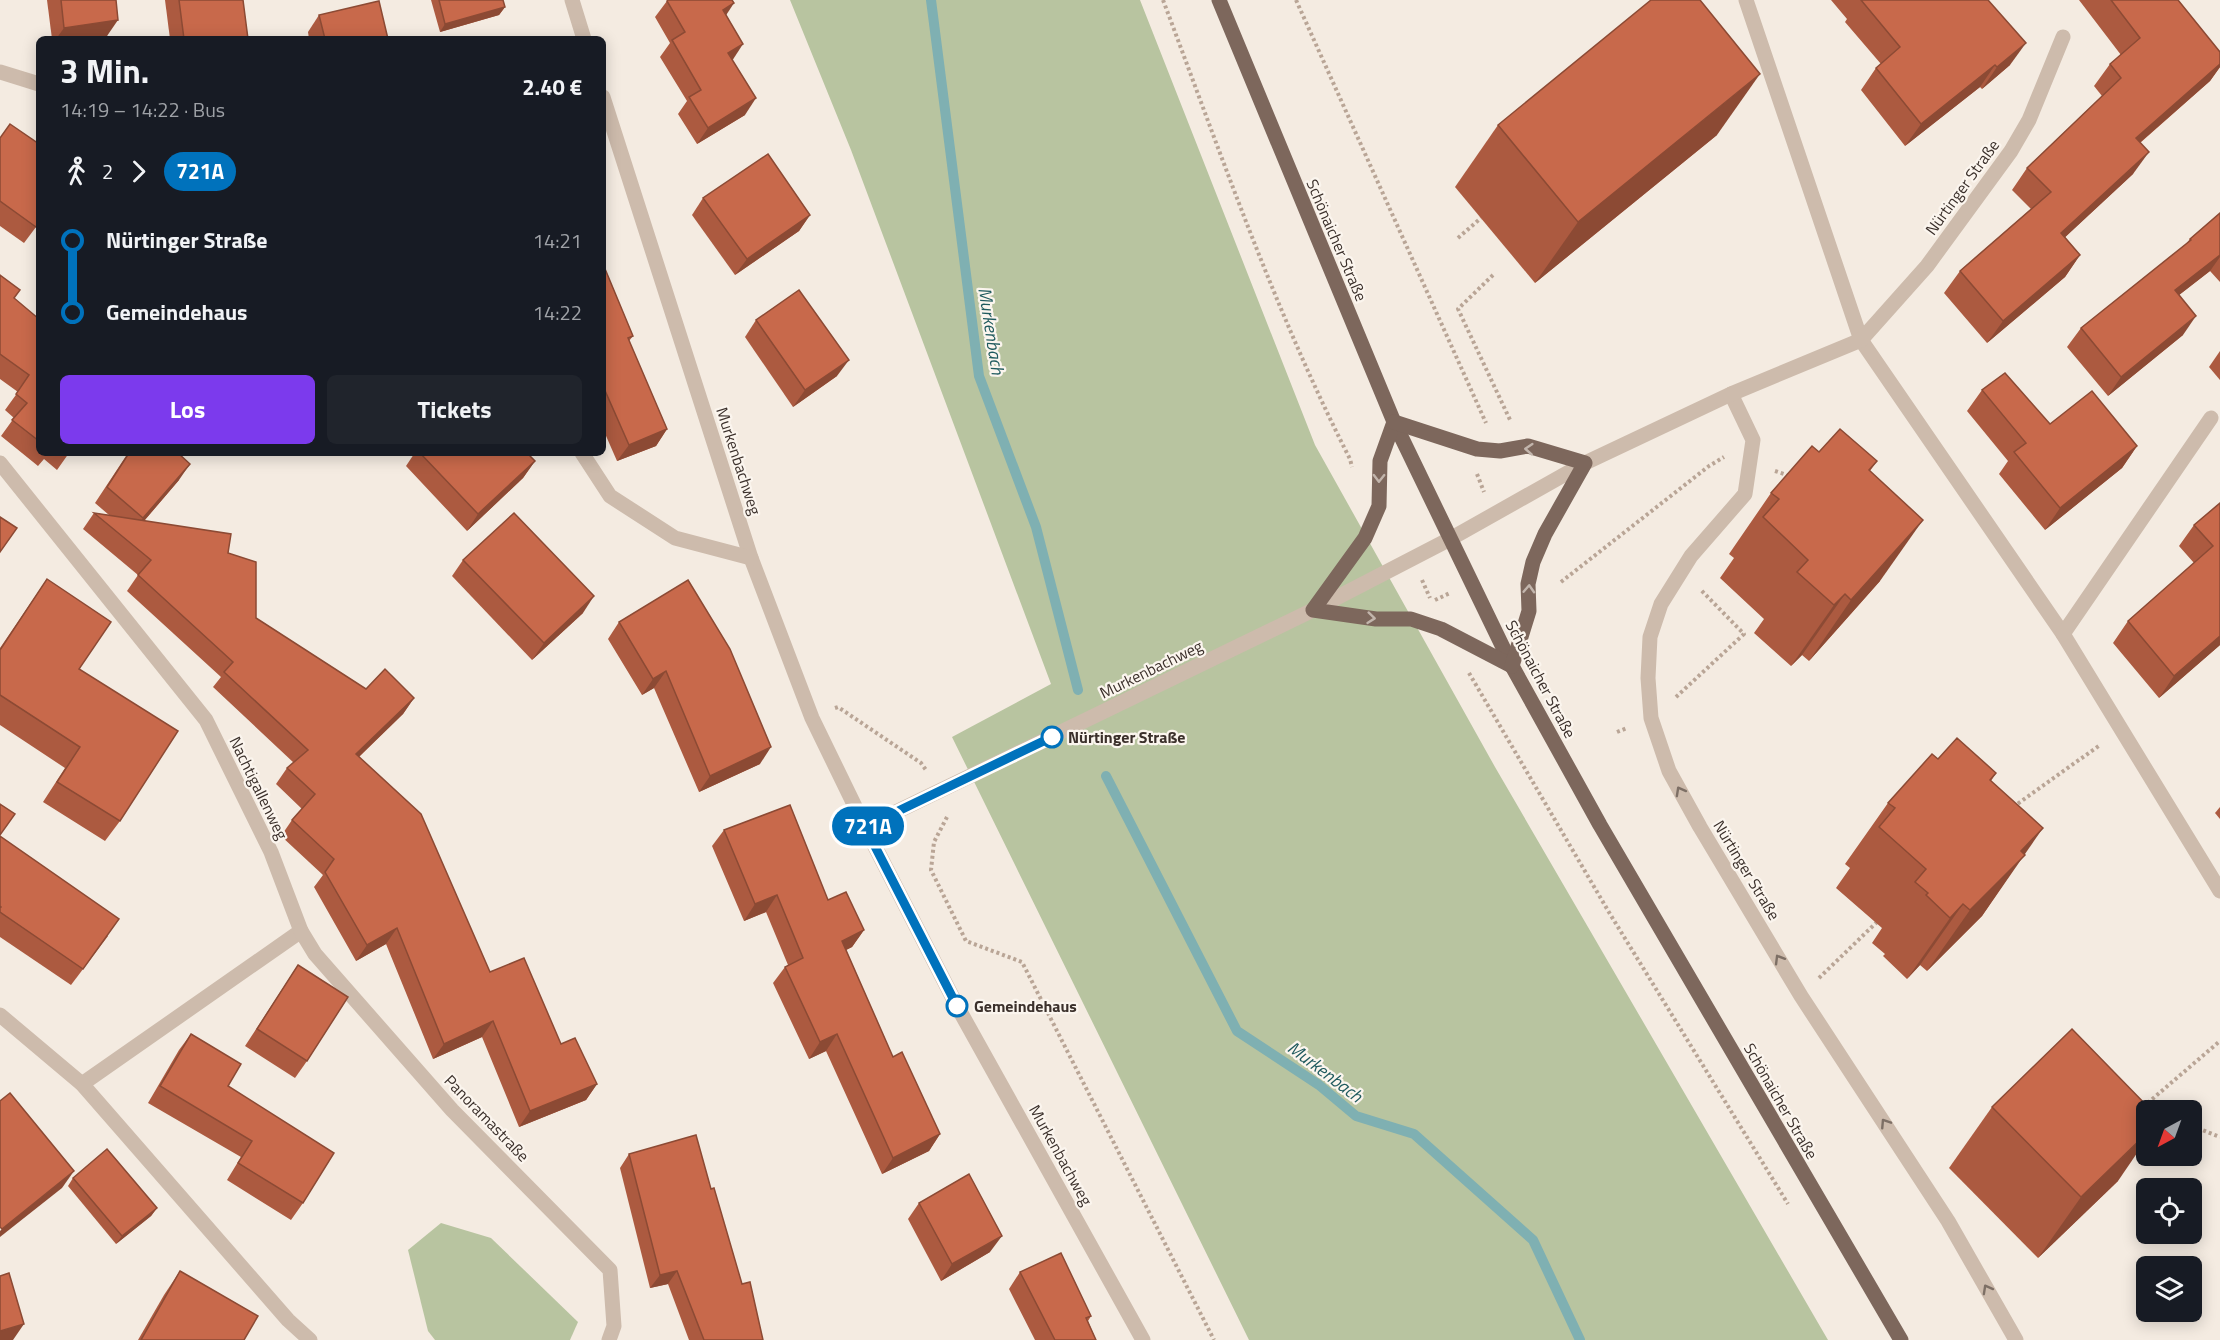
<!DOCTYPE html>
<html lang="de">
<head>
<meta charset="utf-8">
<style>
  body { margin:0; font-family:"Titillium Web",sans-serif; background:#20242c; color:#f1f3f6; height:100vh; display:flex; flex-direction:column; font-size:22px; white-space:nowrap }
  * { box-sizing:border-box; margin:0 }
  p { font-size:20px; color:#9ea1a6 }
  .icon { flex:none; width:33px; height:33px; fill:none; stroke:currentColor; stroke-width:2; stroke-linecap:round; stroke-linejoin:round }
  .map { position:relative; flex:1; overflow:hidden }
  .side { position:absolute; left:36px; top:36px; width:570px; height:420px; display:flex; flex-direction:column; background:#171b24; border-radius:9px; box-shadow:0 3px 15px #0003 }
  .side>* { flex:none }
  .badge { padding:0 12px; border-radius:20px; font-size:21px; line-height:39px }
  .needle { width:39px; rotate:221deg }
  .controls { position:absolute; left:2136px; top:1100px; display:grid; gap:12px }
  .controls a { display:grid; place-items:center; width:66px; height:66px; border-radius:9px; background:#171b24; box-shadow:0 3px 15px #0003; font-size:30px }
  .map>.badge { position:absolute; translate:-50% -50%; box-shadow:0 0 0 3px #fff }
  .legs { display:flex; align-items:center; gap:9px; height:66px; padding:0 24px; font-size:20px }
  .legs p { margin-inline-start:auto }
  .headline { display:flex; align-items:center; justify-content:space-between; height:102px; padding:0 24px }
  h1 { font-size:33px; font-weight:700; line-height:45px }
  .button { display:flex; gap:12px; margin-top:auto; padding:12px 24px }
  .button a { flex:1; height:69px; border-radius:9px; background:#7c3aed; color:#fff; font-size:24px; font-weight:700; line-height:69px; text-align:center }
  .button a+a { background:#20242c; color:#f1f3f6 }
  ul { padding:0 24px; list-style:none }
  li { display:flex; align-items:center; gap:21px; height:72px; font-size:22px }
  li i { display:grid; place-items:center; width:9px; height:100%; margin:0 8px; background:currentColor }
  li i::after { content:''; width:15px; height:15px; margin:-8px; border:4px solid; border-radius:50%; background:#171b24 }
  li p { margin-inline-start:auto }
  li:first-child i { background:linear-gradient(#0000 50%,currentColor 0) }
  li:last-child i { background:linear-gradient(currentColor 50%,#0000 0) }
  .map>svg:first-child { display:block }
</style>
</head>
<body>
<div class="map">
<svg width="2220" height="1340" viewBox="0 0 2220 1340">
  <rect width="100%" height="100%" fill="#f4ebe1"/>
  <!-- green -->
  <g fill="#b8c4a0">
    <path d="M790,0H1140L1315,445L1495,767L1828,1340H1249L952,737L1051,684L851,150Z"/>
    <path d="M441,1223L491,1238L578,1322L570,1340H435L428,1331L408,1250Z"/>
  </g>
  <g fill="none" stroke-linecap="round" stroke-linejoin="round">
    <!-- stream -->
    <g stroke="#7fb0b2" stroke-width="10">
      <path d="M931,0L979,376L1036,527L1078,690"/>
      <path d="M1106,776L1237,1031L1319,1085L1356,1116L1414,1134L1533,1240L1580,1340"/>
    </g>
    <!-- path -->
    <g stroke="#b9a596" stroke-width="4" stroke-dasharray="3 3" stroke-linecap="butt">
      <path d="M1163,0C1221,154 1275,312 1350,459L1352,467"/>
      <path d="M1296,0L1486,423"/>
      <path d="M1458,238L1481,218"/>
      <path d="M1493,275L1458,309L1511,422"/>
      <path d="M1775,471L1790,476"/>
      <path d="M1477,474L1484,492"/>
      <path d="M1422,580L1430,598"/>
      <path d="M1561,582L1709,466L1724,457"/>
      <path d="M1435,600L1450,593"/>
      <path d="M1469,673L1610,914L1788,1204"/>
      <path d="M1676,697L1744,634L1700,589"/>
      <path d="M835,708L838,707L921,763L926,770"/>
      <path d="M1617,732L1627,728"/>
      <path d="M2013,807L2100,745"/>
      <path d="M947,817L934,842L931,870L966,941L1022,962L1214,1340"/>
      <path d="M1819,978L1878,921"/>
      <path d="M2143,1107L2220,1041"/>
      <path d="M2192,1126L2220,1137"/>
    </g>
    <!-- minor -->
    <g stroke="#cdbbac" stroke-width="15">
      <path d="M572,0L584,39"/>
      <path d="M1746,0L1861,340L2063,634L2220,891"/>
      <path d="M0,72L39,84"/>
      <path d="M603,97L751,558L812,718L865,827L957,1006L1143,1340"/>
      <path d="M1731,394L1753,440L1745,494L1691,556L1661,604L1650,637L1648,678L1651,718L1669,771L1700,827L1801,996L1948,1221L2016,1340"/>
      <path d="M582,453L610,496L675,538L751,558"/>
      <path d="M0,463L206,720L271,852L301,931L82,1084"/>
      <path d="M2063,634L2211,418"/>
      <path d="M865,827L1313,610L1450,539L1585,463L1731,394L1861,340L1927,266L2011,151L2029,120L2063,37"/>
      <path d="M301,931L315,954L452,1110L610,1270L614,1326L609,1340"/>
      <path d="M0,1015L82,1084L288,1320L310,1340"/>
    </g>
    <!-- major -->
    <g stroke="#7d675c" stroke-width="15">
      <path d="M1219,0L1394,422L1512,666L1600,825L1901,1340"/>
      <path d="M1394,422L1380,461L1379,506L1365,538L1313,610L1376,619H1411L1441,629L1512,666"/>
      <path d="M1394,422L1477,449L1500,451L1528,446L1585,463L1545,534L1533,562L1528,584L1529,611L1512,666"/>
    </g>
  </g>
  <!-- wall -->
  <g fill="#ac5a40">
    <path d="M47,0H116L107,36L88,39H52Z"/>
    <path d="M165,0H243L248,39H170Z"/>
    <path d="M431,0H503L505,7L499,15L440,32Z"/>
    <path d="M1831,0H1988L2010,65L1982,89L1980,87L1905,146L1861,90L1876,68L1881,64L1845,22L1847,19Z"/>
    <path d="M2079,0H2178L2220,52V67L2210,81L2140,143L2133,174L2065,237L2080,255L2065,277L1987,343L1944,293L1960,271L2031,209L2012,190L2027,168L2102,96L2094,86L2110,64L2121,55Z"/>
    <path d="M667,1L726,15L732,60L745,115L697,144L678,114L687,101L660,57L670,43L655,17Z"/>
    <path d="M319,15L388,39H309L308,32Z"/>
    <path d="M1498,125L1717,135L1535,283L1455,187Z"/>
    <path d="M0,138L39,223L24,243L0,226Z"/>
    <path d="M703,198L810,215L799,231L735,275L692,215Z"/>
    <path d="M2220,213V282L2210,271L2179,295L2183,335L2108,396L2067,347L2081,328L2185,245L2190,239Z"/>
    <path d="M603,264L633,336L629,341L667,429L656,446L617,461L603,429Z"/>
    <path d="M0,275L14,299L39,319V453H69L57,470L44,459L38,466L1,436L14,418L5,410L18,392L0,379Z"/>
    <path d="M756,320L837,376L793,407L745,337Z"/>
    <path d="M2220,351V380L2209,367Z"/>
    <path d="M1982,390L2050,424L2137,446L2122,468L2045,530L1999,474L2008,461L1967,411Z"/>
    <path d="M1819,452L1877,461L1870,471L1880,581L1809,661L1802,655L1791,666L1754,633L1764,619L1720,578L1734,558L1729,554L1771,493Z"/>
    <path d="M128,453H178L179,480L144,521L228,553L256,618L366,689L414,698L403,714L359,757L490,972L561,1044L597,1084L586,1100L519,1127L482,1037L433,1059L386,944L356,961L314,887L323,875L281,836L292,820L302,809L276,784L287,768L294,763L213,687L221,677L127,591L138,575L83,529L94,513L109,515L95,503Z"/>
    <path d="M413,453H527L535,461L523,478L467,531L406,466L414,454Z"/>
    <path d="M2220,503V645L2159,698L2113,643L2128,621L2194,563L2179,546L2194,525Z"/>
    <path d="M463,560L583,613L532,660L452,576Z"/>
    <path d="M47,579L79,669L120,821L105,841L43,802L65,768L0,725V648Z"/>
    <path d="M619,622L760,764L699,792L654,688L642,695L608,639Z"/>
    <path d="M1938,759L1996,773L1991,781L2024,854L1982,916L1927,971L1920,965L1907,979L1883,956L1885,954L1872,943L1882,928L1836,888L1850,868L1845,864L1888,803Z"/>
    <path d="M2220,807V819L2215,813Z"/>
    <path d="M724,830L828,900L864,930L852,947L846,950L893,1057L940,1134L929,1151L882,1174L826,1051L809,1059L773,983L785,967L788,965L766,912L744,921L712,846Z"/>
    <path d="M0,836L108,936L71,985L0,937Z"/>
    <path d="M298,965L307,1061L295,1078L245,1046Z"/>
    <path d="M191,1034L228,1086L303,1203L291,1220L227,1180L241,1157L148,1103L179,1050Z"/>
    <path d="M1992,1107L2118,1181L2038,1258L1949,1168Z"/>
    <path d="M629,1154L711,1189L742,1284L763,1340H689L668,1284L650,1288L620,1168Z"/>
    <path d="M73,1178L157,1208L151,1216L116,1244L68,1186Z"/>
    <path d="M919,1203L990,1252L941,1281L908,1219Z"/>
    <path d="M180,1271L244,1340H138L164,1295Z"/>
    <path d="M1020,1272L1091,1316L1088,1321L1096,1340H1035L1009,1289Z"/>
  </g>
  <!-- shaded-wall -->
  <g fill="#8c4a34">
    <path d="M734,3L723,20V10Z"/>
    <path d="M505,7L499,15L440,32L445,24Z"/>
    <path d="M118,20L107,36L88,39H56L64,28Z"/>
    <path d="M2026,43L2010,65L1982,89L1997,67Z"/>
    <path d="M743,44L732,61L728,53Z"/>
    <path d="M2220,64V67L2210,81L2120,160L2136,138Z"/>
    <path d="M1995,65L1980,87L1905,146L1921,124Z"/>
    <path d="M1760,74L1717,135L1535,283L1578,222Z"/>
    <path d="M756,98L745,115L697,144L708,128Z"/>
    <path d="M2149,152L2133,174L2046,255L2061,233Z"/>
    <path d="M810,215L799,231L735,275L747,259Z"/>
    <path d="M2080,255L2065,277L1987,343L2003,321Z"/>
    <path d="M2220,255V257L2210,271L2161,309L2175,290Z"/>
    <path d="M2196,316L2183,335L2108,396L2121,377Z"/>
    <path d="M849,360L837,376L793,407L805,390Z"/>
    <path d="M667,429L656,446L617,461L629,445Z"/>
    <path d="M2137,446L2122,468L2045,530L2060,508Z"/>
    <path d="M535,461L523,478L467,531L478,514Z"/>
    <path d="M190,464L179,480L132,535L143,518Z"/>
    <path d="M1923,520L1880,581L1809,661L1851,600Z"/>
    <path d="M1845,594L1802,655L1791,666L1834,605Z"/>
    <path d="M594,596L583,613L532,660L544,643Z"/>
    <path d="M2220,636V645L2159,698L2174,676Z"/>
    <path d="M666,671L654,688L642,695L653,679Z"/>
    <path d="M414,698L403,714L345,770L356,754Z"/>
    <path d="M771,747L760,764L699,792L710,776Z"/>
    <path d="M2043,828L1982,916L1927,971L1970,910L2021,851Z"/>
    <path d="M777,895L766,912L744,921L755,904Z"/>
    <path d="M1963,904L1920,965L1907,979L1950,918Z"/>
    <path d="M397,928L386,944L356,961L367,945Z"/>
    <path d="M864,930L852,947L830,958L842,941Z"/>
    <path d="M493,1021L482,1037L433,1059L444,1044Z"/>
    <path d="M837,1034L826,1051L809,1059L820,1042Z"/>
    <path d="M597,1084L586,1100L519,1127L530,1111Z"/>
    <path d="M940,1134L929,1151L882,1174L893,1158Z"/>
    <path d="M2146,1134V1140L2118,1181L2038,1258L2081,1197Z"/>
    <path d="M74,1171L62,1188L0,1237V1231L2,1229Z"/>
    <path d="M157,1208L151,1216L116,1244L122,1236Z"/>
    <path d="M1002,1236L990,1252L941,1281L952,1264Z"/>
    <path d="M677,1271L668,1284L650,1288L660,1275Z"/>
    <path d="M24,1324L13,1340H0V1331Z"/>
  </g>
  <!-- building -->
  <g fill="#c8694b" stroke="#8c4a34" stroke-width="1.5">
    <path d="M61,0H116L118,20L64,28Z"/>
    <path d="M179,0H243L248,39H184Z"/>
    <path d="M439,0H503L505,7L445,24Z"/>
    <path d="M668,0H732L734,3L723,10L743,44L728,53L756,98L708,128L689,97L701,90L672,40L685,32L667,1Z"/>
    <path d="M1651,0H1700L1760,74L1578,222L1498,125Z"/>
    <path d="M1861,0H1988L2026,43L1997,67L1995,65L1921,124L1876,68L1900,47Z"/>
    <path d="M2111,0H2178L2220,52V64L2136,138L2149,152L2061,233L2080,255L2003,321L1960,271L2051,192L2027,168L2121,78L2110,64L2140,38Z"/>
    <path d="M379,1L388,39H325L319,15Z"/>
    <path d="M10,124L39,144V222L36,227L0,201V138Z"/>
    <path d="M768,154L810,215L747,259L703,198Z"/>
    <path d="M2220,213V255L2175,290L2196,316L2121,377L2081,328L2191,240L2190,239Z"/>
    <path d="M603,264L633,336L628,338L667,429L629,445L603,386Z"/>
    <path d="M0,275L20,290L14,298L39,319V441L12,420L27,403L16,394L29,375L0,354Z"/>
    <path d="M799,290L849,360L805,390L756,320Z"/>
    <path d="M2005,373L2050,424L2092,391L2137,446L2060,508L2014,452L2026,443L1982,390Z"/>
    <path d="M1840,429L1877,461L1869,470L1923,520L1851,600L1845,594L1834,605L1797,572L1808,560L1763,517L1779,499L1771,493L1812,446L1819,452Z"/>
    <path d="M129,453H178L190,464L143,518L107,487Z"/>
    <path d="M420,453H527L535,461L478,514Z"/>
    <path d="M2220,503V636L2174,676L2128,621L2213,546L2194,525Z"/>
    <path d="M94,513L231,534L228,553L256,562V618L366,689L385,669L414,698L356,754L421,814L490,972L524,958L561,1044L575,1038L597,1084L530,1111L493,1021L444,1044L397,928L367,945L325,872L334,859L292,820L315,794L287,768L308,750L224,672L233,662L138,575L151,560Z"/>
    <path d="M514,513L594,596L544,643L463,560Z"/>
    <path d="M0,517L17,528L0,552Z"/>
    <path d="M47,579L111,622L79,669L178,731L120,821L57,782L80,747L0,695V650Z"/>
    <path d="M688,580L730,649L771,747L710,776L666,671L653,679L619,622Z"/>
    <path d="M1957,738L1996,773L1990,780L2043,828L2021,851L2025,855L1970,910L1963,904L1950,918L1926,895L1928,893L1915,882L1926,869L1879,827L1895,808L1888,803L1932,754L1938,759Z"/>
    <path d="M0,804L15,814L0,835Z"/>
    <path d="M790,805L828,900L846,892L864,930L842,941L893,1057L902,1052L940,1134L893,1158L837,1034L820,1042L785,967L803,958L777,895L755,904L724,830Z"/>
    <path d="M0,836L119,919L83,969L0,912V908L1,907L0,906Z"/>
    <path d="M298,965L348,997L307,1061L257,1029Z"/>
    <path d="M2072,1029L2151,1110H2146V1134L2081,1197L1992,1107Z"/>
    <path d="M191,1034L241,1064L228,1086L334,1153L303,1203L238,1163L252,1141L160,1086Z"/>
    <path d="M10,1093L74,1171L2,1229L0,1227V1101Z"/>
    <path d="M696,1135L711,1189L714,1188L742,1284L750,1282L763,1340H704L677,1271L660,1275L629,1154Z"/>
    <path d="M107,1149L157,1208L122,1236L73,1178Z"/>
    <path d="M969,1174L1002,1236L952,1264L919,1203Z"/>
    <path d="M1061,1253L1091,1316L1086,1318L1096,1340H1055L1020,1272Z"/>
    <path d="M180,1271L258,1316L244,1340H141Z"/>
    <path d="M9,1273L24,1324L0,1331V1276Z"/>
  </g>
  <!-- one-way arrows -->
  <defs><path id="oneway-chevron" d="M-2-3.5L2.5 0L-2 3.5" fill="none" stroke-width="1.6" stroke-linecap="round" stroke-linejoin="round" transform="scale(1.5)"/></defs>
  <g stroke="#c2b5ac">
    <use href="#oneway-chevron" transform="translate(1529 449) rotate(-176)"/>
    <use href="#oneway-chevron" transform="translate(1379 478) rotate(91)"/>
    <use href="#oneway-chevron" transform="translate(1529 589) rotate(-87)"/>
    <use href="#oneway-chevron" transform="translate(1371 618) rotate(6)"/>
  </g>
  <g stroke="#7d6f65">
    <use href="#oneway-chevron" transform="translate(1680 791) rotate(-119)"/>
    <use href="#oneway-chevron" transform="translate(1779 959) rotate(-121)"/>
    <use href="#oneway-chevron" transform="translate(1885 1123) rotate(-123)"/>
    <use href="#oneway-chevron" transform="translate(1987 1289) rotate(-119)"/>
  </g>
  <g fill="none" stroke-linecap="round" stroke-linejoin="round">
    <!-- line-1 casing -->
    <g stroke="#fff" stroke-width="14">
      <path id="line-1" d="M957,1006L865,827L1052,737"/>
    </g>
    <!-- line-1 -->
    <use href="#line-1" stroke="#0072bc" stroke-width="9"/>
  </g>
  <!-- markers -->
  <g fill="#fff" stroke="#0072bc" stroke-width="3">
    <circle cx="1052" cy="737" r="10"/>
    <circle cx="957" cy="1006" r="10"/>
  </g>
  <g text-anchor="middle" stroke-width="4.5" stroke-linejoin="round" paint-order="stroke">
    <!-- street labels -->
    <g font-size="16" fill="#3b302b" stroke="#fbf5ee">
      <text transform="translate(1962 187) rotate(-54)" y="6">Nürtinger Straße</text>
      <text transform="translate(1337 240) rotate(67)" y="6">Schönaicher Straße</text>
      <text transform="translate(739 461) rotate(72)" y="6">Murkenbachweg</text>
      <text transform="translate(1151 669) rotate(-26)" y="6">Murkenbachweg</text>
      <text transform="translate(1541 679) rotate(62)" y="6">Schönaicher Straße</text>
      <text transform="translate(259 788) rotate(64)" y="6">Nachtigallenweg</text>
      <text transform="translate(1747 870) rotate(59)" y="6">Nürtinger Straße</text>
      <text transform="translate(1781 1101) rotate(60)" y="6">Schönaicher Straße</text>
      <text transform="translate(487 1118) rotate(46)" y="6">Panoramastraße</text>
      <text transform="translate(1061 1155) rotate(61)" y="6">Murkenbachweg</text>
    </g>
    <!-- stop labels -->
    <g font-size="16" font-weight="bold" fill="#3b302b" stroke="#fbf5ee" text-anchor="start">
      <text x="1068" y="743">Nürtinger Straße</text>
      <text x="974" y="1012">Gemeindehaus</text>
    </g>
    <!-- water labels -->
    <g font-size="18" font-style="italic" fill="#1f5a5e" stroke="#fbf5ee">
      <text transform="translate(991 331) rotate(81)" y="6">Murkenbach</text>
      <text transform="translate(1325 1072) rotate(37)" y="6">Murkenbach</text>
    </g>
  </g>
</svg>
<div class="controls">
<a><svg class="needle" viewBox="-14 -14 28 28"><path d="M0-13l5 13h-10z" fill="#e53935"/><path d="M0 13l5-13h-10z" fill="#9ea1a6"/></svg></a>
<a><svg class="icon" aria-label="locate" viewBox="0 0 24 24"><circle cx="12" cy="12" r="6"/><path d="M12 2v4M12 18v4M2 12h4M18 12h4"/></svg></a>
<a><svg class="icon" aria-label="layers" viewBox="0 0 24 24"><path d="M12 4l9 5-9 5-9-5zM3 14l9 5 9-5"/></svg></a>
</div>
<b class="badge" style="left:868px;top:826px;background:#0072bc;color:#fff">721A</b>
<section class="side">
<div class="headline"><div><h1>3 Min.</h1><p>14:19 – 14:22 · Bus</p></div><b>2.40 €</b></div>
<div class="legs"><svg class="icon" aria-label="walk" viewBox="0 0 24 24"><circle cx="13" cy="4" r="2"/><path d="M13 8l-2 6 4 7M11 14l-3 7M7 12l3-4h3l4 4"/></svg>2<svg class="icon" aria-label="forward" viewBox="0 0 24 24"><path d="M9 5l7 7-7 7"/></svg><b class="badge" style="background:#0072bc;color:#fff">721A</b></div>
<ul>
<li><i style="color:#0072bc"></i><b>Nürtinger Straße</b><p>14:21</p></li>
<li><i style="color:#0072bc"></i><b>Gemeindehaus</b><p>14:22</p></li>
</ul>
<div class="button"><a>Los</a><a>Tickets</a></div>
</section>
</div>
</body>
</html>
